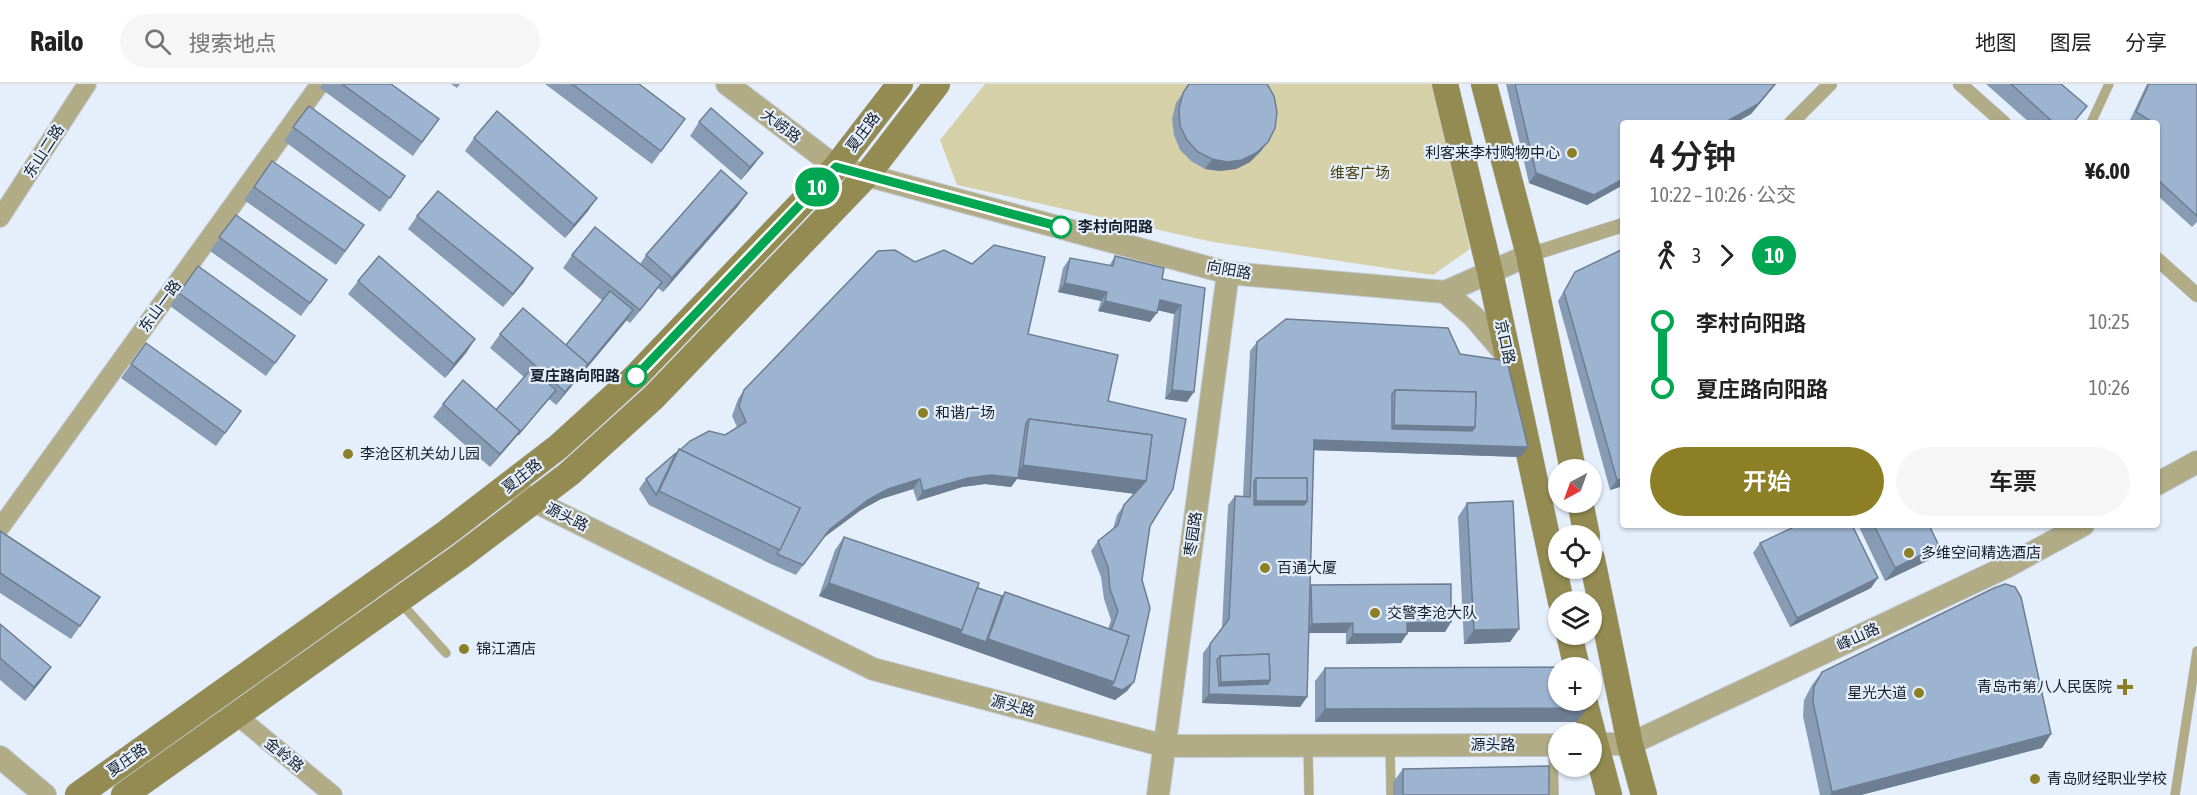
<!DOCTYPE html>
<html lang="zh">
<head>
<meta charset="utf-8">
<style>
  body { margin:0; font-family:"Asap Condensed","Noto Sans SC",sans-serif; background:#f6f6f6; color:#222; height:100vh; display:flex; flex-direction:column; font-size:22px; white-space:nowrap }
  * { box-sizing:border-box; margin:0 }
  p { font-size:20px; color:#767676 }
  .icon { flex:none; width:33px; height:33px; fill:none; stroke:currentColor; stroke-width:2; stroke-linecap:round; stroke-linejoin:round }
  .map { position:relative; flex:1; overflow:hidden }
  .sheet { position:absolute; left:1620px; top:36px; width:540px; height:408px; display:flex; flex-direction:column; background:#fff; border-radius:6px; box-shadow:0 2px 4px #0004 }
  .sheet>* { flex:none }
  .badge { padding:0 12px; border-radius:20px; font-size:21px; line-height:39px }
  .needle { width:39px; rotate:221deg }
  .tools { position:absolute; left:1548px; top:375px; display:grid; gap:12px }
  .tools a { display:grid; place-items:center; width:54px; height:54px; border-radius:50%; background:#fff; box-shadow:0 2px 4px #0004; font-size:30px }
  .map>.badge { position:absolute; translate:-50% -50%; box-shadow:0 0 0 3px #fff }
  .legs { display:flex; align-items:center; gap:9px; height:66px; padding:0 30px; font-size:20px }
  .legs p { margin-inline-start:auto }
  .overview { display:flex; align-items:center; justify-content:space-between; height:102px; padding:0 30px }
  h1 { font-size:33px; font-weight:600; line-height:45px }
  .cta { display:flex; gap:12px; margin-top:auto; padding:12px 30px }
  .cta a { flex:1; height:69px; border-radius:36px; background:#8c7f26; color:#fff; font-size:24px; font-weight:600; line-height:69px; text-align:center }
  .cta a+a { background:#f6f6f6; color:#222 }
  ul { padding:0 30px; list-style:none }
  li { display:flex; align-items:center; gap:21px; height:66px; font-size:22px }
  li i { display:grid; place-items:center; width:9px; height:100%; margin:0 8px; background:currentColor }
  li i::after { content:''; width:15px; height:15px; margin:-8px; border:4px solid; border-radius:50%; background:#fff }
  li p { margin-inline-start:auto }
  li:first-child i { background:linear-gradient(#0000 50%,currentColor 0) }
  li:last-child i { background:linear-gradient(currentColor 50%,#0000 0) }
  header { display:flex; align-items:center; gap:36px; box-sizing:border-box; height:84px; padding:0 30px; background:#fff; border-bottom:2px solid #e0e0e0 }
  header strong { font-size:28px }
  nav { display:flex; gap:33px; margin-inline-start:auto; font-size:21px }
  .search { width:420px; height:54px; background:#f6f6f6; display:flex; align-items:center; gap:15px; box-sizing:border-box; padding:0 21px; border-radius:33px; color:#767676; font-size:22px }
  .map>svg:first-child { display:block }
</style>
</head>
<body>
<header>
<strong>Railo</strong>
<div class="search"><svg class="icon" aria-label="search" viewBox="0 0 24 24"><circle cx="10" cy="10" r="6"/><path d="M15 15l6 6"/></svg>搜索地点</div>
<nav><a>地图</a><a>图层</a><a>分享</a></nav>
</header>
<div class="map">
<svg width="2197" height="711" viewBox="0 0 2197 711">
  <rect width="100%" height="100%" fill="#e5effc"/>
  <!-- green -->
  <path fill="#d5d0a7" d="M985,0H1432L1470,165L1433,191L1213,158L957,101L940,56Z"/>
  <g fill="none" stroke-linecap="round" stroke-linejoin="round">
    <!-- service casing -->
    <g stroke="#c0c9d6" stroke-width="10">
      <g id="service">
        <path d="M2091,39L2109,0"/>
        <path d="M400,518L446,569"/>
        <path d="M1390,661L1391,711"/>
        <path d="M1308,662L1309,711"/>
        <path d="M1553,662L1554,711"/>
        <path d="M2175,711L2197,567"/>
      </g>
    </g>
    <!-- pedestrian casing -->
    <g stroke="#c0c9d6" stroke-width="15">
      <g id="pedestrian">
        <path d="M1960,0L2004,39"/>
        <path d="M1791,39L1830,0"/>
        <path d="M1529,171L1623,141"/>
        <path d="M2157,175L2197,211"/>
      </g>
    </g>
    <!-- minor casing -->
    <g stroke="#c0c9d6" stroke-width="20">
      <g id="minor">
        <path d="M0,134L87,0"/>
        <path d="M0,444L320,0"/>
        <path d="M235,630L333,711"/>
      </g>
    </g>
    <!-- tertiary casing -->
    <g stroke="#c0c9d6" stroke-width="24">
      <g id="tertiary">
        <path d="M727,0L836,83L1228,189L1445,208L1529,171"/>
        <path d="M1445,208L1474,233L1509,274"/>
        <path d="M2157,400L2197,378"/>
        <path d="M509,402L534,417L873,585L1165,662L1558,661"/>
        <path d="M1592,660H1630L2006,483L2083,441"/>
        <path d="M0,673L45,711"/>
        <path d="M1158,711L1228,189"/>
      </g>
    </g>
    <!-- secondary casing -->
    <g stroke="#c0c9d6" stroke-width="27">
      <g id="secondary">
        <path d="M1445,0L1490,188L1561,518"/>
        <path d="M1484,0L1529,171L1573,386"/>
        <path d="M1580,418L1587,452"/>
        <path d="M1592,475L1630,660L1644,711"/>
        <path d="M1569,550L1577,584"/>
        <path d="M1584,616L1609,711"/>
        <path d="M78,711L446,449L558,363L636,292L836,83L900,0"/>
        <path d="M124,711L461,472L569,390L654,313L867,91L937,0"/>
      </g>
    </g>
    <!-- service -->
    <use href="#service" stroke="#b1ac86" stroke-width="9"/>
    <!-- pedestrian -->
    <use href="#pedestrian" stroke="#b1ac86" stroke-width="14"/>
    <!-- minor -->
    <use href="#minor" stroke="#b1ac86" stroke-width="18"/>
    <!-- tertiary -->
    <use href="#tertiary" stroke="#b1ac86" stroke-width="22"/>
    <!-- secondary -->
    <use href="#secondary" stroke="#938b51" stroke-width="26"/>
  </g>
  <!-- wall -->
  <g fill="#879bb4">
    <path d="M323,0H391L439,35L413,72L320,4Z"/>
    <path d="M451,0H460L457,4Z"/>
    <path d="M545,0H639L685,35L652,80Z"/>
    <path d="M1189,0L1261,67L1250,78L1236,85L1220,87L1205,85L1191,77L1180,66L1174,51L1172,35L1176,19Z"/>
    <path d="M1506,0H1776L1751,30L1735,39H1623V101L1587,121L1529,99Z"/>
    <path d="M1986,0H2061L2075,39H2030Z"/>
    <path d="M2147,0H2197V138L2192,143L2157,111V39H2131L2129,38Z"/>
    <path d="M309,22L405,92L380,128L284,57Z"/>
    <path d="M699,38L753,82L741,96L690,52Z"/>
    <path d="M474,54L588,127L565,154L465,67Z"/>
    <path d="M272,77L364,141L336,181L244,116Z"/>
    <path d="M747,109L738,122L663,208L658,204L630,239L626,236L556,321L549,315L490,383L433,333L443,320L496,326L524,293L490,264L500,250L566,261L603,217L563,184L572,171L640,180L646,171Z"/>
    <path d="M236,131L327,196L301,232L210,167Z"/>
    <path d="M417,132L524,198L503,223L408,145Z"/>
    <path d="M1623,165V402L1610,406L1558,217L1569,198L1575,188Z"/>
    <path d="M1115,172L1162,195L1205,204L1187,318L1165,315L1174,230L1157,226L1150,238L1098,227L1101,217L1058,208L1063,184L1070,174L1109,182Z"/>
    <path d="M198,182L295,252L266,292L170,222Z"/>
    <path d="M358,197L475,255L466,269L445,294L348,210Z"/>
    <path d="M1028,250L1108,317L1150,442L1142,496L1134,598L1127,607L1115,616L819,512L835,466L844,453L1002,512L1005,508L1108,545L1111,536L1104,515L1101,493L1091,467L1098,457L1113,445L1117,431L1124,421L1135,410L1017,395L1011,403L985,400L962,403L917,417L913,405L881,415L861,426L823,454L796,491L771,480L649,421L639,405L646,395L676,369L679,365L680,366L725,351L737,343L732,332L738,315L744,306Z"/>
    <path d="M1257,258L1460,270L1521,373L1314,366L1310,503L1311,501L1451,538L1445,548H1407L1401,559L1346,560V549H1308L1307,613L1300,623L1202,619L1203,569L1222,544L1228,421L1235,412H1243L1250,267Z"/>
    <path d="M146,259L241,327L216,362L121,294Z"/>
    <path d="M1467,419L1519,545L1510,558L1464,560L1458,433Z"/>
    <path d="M1858,441H1929V476L1885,497Z"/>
    <path d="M0,447L80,542L71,555L0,509Z"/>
    <path d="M1760,459L1871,504L1790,543L1753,469Z"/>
    <path d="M0,540L42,596L25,617L0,596Z"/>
    <path d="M1325,584L1587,624L1577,638H1315V597Z"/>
    <path d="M1822,588L2051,650L2042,664L1861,711H1820L1803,632L1804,616L1812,601Z"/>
    <path d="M1403,685L1549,711H1393V698Z"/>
  </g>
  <!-- shaded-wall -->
  <g fill="#6e7e92">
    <path d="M1775,0H1776L1751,30L1735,39H1724Z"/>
    <path d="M1268,58L1261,67L1250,78L1236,85L1220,87L1205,85L1212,75Z"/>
    <path d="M763,69L753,82L741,96L750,83Z"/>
    <path d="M1536,89L1623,95V101L1587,121L1529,99Z"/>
    <path d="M747,109L738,122L663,208L672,194Z"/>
    <path d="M597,114L588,127L565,154L574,141Z"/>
    <path d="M533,184L524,198L503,223Z"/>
    <path d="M662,198L653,211L630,239L640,226Z"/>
    <path d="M1065,199L1107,208L1101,217L1058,208Z"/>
    <path d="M1160,216L1181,221L1174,230L1153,225Z"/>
    <path d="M1105,217L1157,229L1150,238L1098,227Z"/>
    <path d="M633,226L627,236L556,321L565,308Z"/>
    <path d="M475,255L466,269L445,294L454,280Z"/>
    <path d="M556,306L549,315L490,383L500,370Z"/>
    <path d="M1172,306L1194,308L1187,318L1165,315Z"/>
    <path d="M1394,341L1475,343L1466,357L1385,355Z"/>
    <path d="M1314,356L1528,363L1521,373L1307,366Z"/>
    <path d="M1023,381L1146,397L1137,410L1017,395L1011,403L985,400L962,403L917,417L923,407L968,394L991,391L1014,393Z"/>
    <path d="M920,395L913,405L881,415L861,426L823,454L796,491L830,445L868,416L888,405Z"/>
    <path d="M1623,395V402L1610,406L1617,396Z"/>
    <path d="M1256,417H1307L1298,430L1247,431Z"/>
    <path d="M1939,462L1929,476L1885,497L1895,484Z"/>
    <path d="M1878,494L1871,504L1790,543L1797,534Z"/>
    <path d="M829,499L962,546L986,558L988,555L1134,598L1127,607L1115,616L819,512Z"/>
    <path d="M1451,538L1445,548H1401L1407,539Z"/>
    <path d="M1353,539L1346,549H1305L1312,540Z"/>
    <path d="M1519,545L1510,558L1464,560L1474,546Z"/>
    <path d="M1353,550H1407L1401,559L1346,560Z"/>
    <path d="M51,583L42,596L25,617L34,603Z"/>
    <path d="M1270,596L1307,613L1300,623L1202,619L1209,610H1213L1221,598Z"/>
    <path d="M1587,624L1577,638H1315L1325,625Z"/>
    <path d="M2051,650L2042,664L1861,711H1830L1832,708Z"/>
  </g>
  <!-- building -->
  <g fill="#9db4d1" stroke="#6e7e92" stroke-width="1.5" fill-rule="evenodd">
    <path d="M342,0H391L439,35L422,58Z"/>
    <path d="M572,0H639L685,35L661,67Z"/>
    <path d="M1189,0H1267L1274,12L1277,28L1275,44L1268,58L1256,69L1242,76L1227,78L1212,75L1198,68L1187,56L1180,42L1179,25L1183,9Z"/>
    <path d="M1515,0H1775L1758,20L1724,39H1623V95L1594,111L1536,89Z"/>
    <path d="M2011,0H2061L2087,22L2073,39H2054Z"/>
    <path d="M2149,0H2197V132L2157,95V39H2150L2151,37L2136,28Z"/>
    <path d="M309,22L405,92L390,114L293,43Z"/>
    <path d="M711,24L763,69L750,83L699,38Z"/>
    <path d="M497,27L597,114L574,141L474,54Z"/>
    <path d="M272,77L364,141L345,167L254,103Z"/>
    <path d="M721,86L747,109L672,194L646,171Z"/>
    <path d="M438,107L533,184L513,210L417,132Z"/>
    <path d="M236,131L327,196L310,219L219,153Z"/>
    <path d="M595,143L662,198L640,226L572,171Z"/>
    <path d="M994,161L1045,173L1028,250L1118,271L1108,317L1186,335L1173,405L1150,442L1142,496L1150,524L1134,598L1122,606L1111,602L1114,598L1129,552L1111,546L1118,527L1110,505L1108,483L1098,457L1118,441L1124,421L1146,397L1152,351L1029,335L1026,339L1018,394L991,391L968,394L923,407L920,395L888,405L868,416L830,445L803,481L777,470L800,424L680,366L690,357L709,347L725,351L746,338L739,322L744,306L878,167L895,166L915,178L944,166L972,180Z"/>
    <path d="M1623,165V395L1617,396L1564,208L1575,188Z"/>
    <path d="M379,172L475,255L454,280L358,197Z"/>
    <path d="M1115,172L1164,184L1162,195L1205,204L1194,308L1172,306L1181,221L1160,216L1157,229L1105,217L1107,208L1065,199L1070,174L1113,182Z"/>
    <path d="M198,182L295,252L275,279L179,209Z"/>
    <path d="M610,207L633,226L585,284L588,280L566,261Z"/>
    <path d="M523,224L588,280L565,308L500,250Z"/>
    <path d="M1286,235L1448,244L1460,270L1507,277L1528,363L1314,356L1307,613L1209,610L1210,560L1229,535L1235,412L1250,413L1257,258ZM1395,306L1476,308L1475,343L1472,347L1392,345V310ZM1256,394H1307V417L1304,421H1254V398ZM1269,570L1270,596L1268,600L1219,602L1217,576L1220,572Z"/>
    <path d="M146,259L241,327L225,349L131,280Z"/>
    <path d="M531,285L556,306L518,351L520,347L496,326Z"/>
    <path d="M463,296L520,347L500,370L443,320Z"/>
    <path d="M1395,306L1476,308L1475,343L1394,341Z"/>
    <path d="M1029,335L1152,351L1146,397L1023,381Z"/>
    <path d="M679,365L800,424L780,466L659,407Z"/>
    <path d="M676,369L656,411L646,395Z"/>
    <rect x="1256" y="394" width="51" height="23"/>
    <path d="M1513,417L1519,545L1474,546L1467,419Z"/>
    <path d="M1798,441H1852L1878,494L1797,534L1760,459Z"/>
    <path d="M1874,441H1929L1939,462L1895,484Z"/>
    <path d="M0,447L100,513L80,542L0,489Z"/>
    <path d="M844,453L979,499L962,546L829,499Z"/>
    <path d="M1451,500V538L1407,539V550H1353V539L1312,540L1311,501Z"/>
    <path d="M2005,500L2015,503L2021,513L2051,650L1832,708L1813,618L1814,603L1822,588L1994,504Z"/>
    <path d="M977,504L1002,512L986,558L960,549L962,546Z"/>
    <path d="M1005,508L1129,552L1114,598L988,555Z"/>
    <path d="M0,540L51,583L34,603L0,574Z"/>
    <path d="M1269,570L1270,596L1221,598L1220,572Z"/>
    <path d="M1586,583L1558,584V616H1586L1587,624L1325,625V584Z"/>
    <path d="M1549,682V711H1403V685Z"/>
  </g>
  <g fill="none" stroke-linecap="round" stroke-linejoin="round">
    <!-- line-1 casing -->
    <g stroke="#fff" stroke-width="14">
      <path id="line-1" d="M636,292L836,83L1061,143"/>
    </g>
    <!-- line-1 -->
    <use href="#line-1" stroke="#00a651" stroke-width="9"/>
  </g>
  <!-- markers -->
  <g fill="#8c7f26" stroke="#e5effc" stroke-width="2">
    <circle cx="1572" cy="69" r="6"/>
    <circle cx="923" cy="329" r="6"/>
    <circle cx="348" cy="370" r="6"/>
    <circle cx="1909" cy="469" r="6"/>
    <circle cx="1265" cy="484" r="6"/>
    <circle cx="1375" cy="529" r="6"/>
    <circle cx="464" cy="565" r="6"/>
    <path d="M2122 594h6v6h6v6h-6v6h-6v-6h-6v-6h6z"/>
    <circle cx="1919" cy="609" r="6"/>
    <circle cx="2035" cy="695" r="6"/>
  </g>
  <g fill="#fff" stroke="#00a651" stroke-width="3">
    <circle cx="1061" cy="143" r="10"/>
    <circle cx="636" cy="292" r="10"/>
  </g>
  <g text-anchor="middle" stroke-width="4.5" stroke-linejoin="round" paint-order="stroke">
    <!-- street labels -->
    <g font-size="15" fill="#161e29" stroke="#e5effc">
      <text transform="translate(781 42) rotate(37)" y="5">大崂路</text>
      <text transform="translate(863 48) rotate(-53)" y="5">夏庄路</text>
      <text transform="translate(44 67) rotate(-57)" y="5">东山二路</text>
      <text transform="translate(1229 186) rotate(10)" y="5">向阳路</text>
      <text transform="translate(160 222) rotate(-54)" y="5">东山一路</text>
      <text transform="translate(1505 258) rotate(78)" y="5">京口路</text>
      <text transform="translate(522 392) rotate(-38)" y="5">夏庄路</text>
      <text transform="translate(567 433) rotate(26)" y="5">源头路</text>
      <text transform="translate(1193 450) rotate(-82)" y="5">枣园路</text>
      <text transform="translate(1858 553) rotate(-25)" y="5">峰山路</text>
      <text transform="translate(1013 622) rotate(15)" y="5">源头路</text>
      <text x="1493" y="666">源头路</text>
      <text transform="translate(284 671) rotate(39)" y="5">金岭路</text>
      <text transform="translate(127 676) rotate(-35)" y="5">夏庄路</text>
    </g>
    <!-- poi labels -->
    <g font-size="15" fill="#161e29" stroke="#e5effc" text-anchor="start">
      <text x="1560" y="74" text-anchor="end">利客来李村购物中心</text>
      <text x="935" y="334">和谐广场</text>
      <text x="360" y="375">李沧区机关幼儿园</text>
      <text x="1921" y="474">多维空间精选酒店</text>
      <text x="1277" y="489">百通大厦</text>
      <text x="1387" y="534">交警李沧大队</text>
      <text x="476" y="570">锦江酒店</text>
      <text x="2112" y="608" text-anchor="end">青岛市第八人民医院</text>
      <text x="1907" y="614" text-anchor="end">星光大道</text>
      <text x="2047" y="700">青岛财经职业学校</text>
    </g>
    <!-- park labels -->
    <g font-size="15" fill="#4b4311" stroke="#e5effc">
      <text x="1360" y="94">维客广场</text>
    </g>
    <!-- stop labels -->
    <g font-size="15" font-weight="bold" fill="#161e29" stroke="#e5effc" text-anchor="start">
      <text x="1078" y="148">李村向阳路</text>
      <text x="620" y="297" text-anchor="end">夏庄路向阳路</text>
    </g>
  </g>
</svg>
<div class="tools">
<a><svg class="needle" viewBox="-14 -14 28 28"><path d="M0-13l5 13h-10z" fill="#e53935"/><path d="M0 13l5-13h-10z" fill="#767676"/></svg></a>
<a><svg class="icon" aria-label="locate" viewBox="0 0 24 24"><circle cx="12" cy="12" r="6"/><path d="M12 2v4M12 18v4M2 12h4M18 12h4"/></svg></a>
<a><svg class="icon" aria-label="layers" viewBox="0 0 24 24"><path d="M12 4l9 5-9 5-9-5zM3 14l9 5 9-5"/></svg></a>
<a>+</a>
<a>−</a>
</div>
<b class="badge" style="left:817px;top:103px;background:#00a651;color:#fff">10</b>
<section class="sheet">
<div class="overview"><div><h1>4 分钟</h1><p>10:22 – 10:26 · 公交</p></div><b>¥6.00</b></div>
<div class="legs"><svg class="icon" aria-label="walk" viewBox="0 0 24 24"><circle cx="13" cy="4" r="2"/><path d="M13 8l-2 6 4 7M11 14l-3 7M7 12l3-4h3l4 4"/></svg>3<svg class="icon" aria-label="forward" viewBox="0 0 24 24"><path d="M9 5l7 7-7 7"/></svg><b class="badge" style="background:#00a651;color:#fff">10</b></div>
<ul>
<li><i style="color:#00a651"></i><b>李村向阳路</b><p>10:25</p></li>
<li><i style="color:#00a651"></i><b>夏庄路向阳路</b><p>10:26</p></li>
</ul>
<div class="cta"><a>开始</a><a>车票</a></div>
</section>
</div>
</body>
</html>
